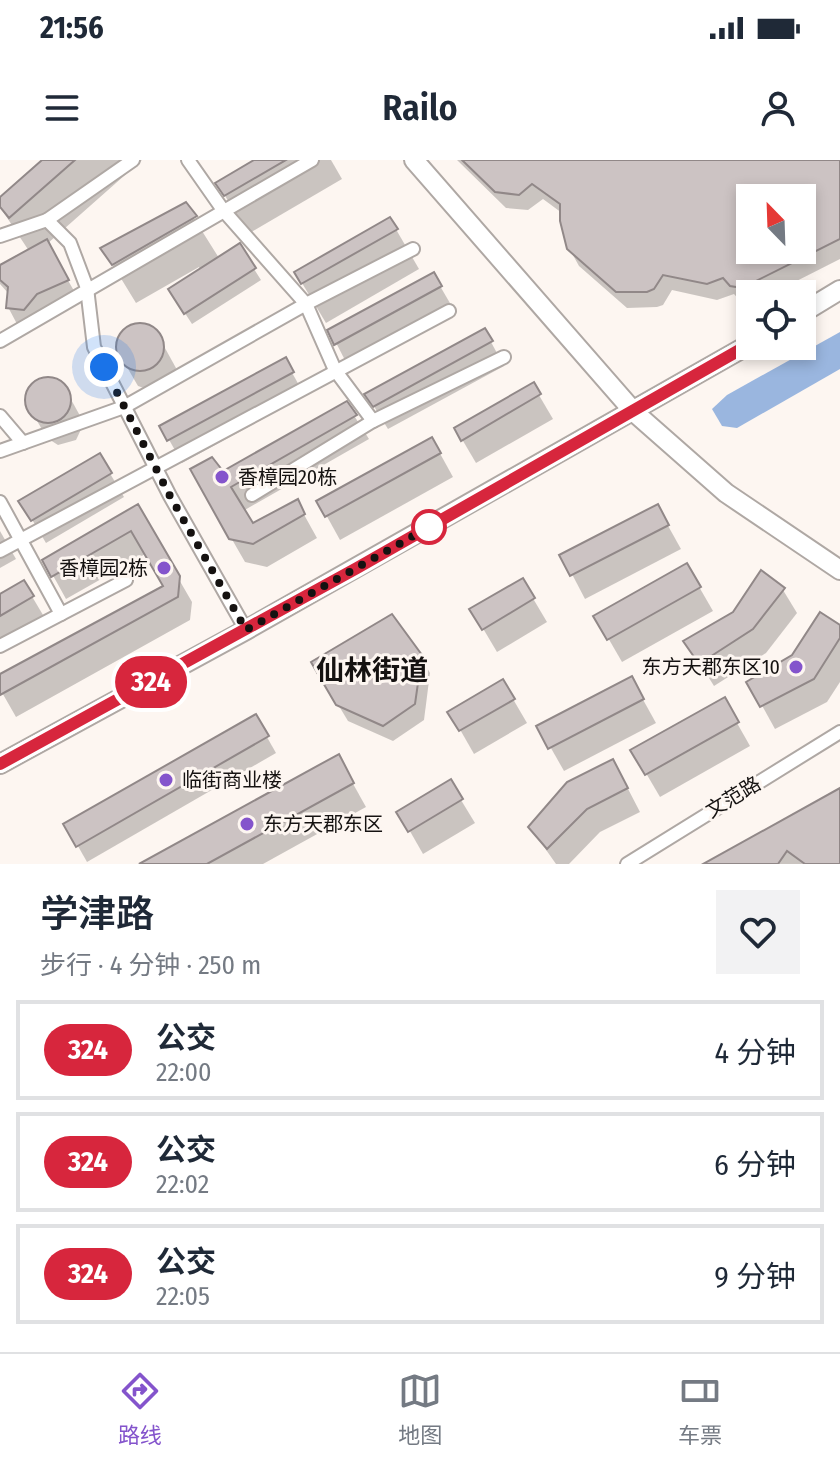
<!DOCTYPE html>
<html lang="zh">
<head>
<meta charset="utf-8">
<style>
	body { margin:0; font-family:"Fira Sans Condensed","Noto Sans SC",sans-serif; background:#f2f2f3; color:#1f2937; height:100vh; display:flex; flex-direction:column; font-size:30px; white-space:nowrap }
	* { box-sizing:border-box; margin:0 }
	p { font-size:26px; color:#747a83 }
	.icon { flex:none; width:44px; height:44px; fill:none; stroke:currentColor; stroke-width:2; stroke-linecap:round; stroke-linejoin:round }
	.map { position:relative; height:704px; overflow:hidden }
	.side { display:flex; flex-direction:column; background:#fff; flex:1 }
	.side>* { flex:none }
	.badge { padding:0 16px; border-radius:26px; font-size:28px; line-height:52px }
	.needle { width:52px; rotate:337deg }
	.buttons { position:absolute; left:736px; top:24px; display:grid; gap:16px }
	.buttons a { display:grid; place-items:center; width:80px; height:80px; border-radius:0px; background:#fff; box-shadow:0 4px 12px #0003; font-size:40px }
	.you { position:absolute; width:40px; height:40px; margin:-20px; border:6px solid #fff; border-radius:50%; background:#1a73e8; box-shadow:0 0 0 12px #1a73e833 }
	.map>.badge { position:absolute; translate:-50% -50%; box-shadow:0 0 0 4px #fff }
	.round { display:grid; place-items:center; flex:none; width:84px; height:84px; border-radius:0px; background:#f2f2f3 }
	.head { display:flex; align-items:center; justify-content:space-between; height:136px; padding:0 40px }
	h1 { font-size:38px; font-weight:600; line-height:60px }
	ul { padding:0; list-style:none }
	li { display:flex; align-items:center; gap:24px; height:100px; margin:0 16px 12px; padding:0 24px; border:4px solid #e0e1e3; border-radius:0px }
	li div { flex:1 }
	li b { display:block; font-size:30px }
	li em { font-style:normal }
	li .badge { min-width:88px; font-weight:700; text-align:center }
	.status { display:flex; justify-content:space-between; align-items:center; height:56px; padding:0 40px; background:#fff; direction:ltr }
	.status svg { height:22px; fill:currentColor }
	header { display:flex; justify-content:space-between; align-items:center; height:104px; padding:0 40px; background:#fff; font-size:36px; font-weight:600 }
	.tab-bar { display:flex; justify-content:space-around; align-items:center; height:112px; border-top:2px solid #e0e1e3; background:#fff; font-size:22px; color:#747a83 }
	.tab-bar a { display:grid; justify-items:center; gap:4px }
	.tab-bar .current { color:#8454cc }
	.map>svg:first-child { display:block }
	.water { fill:#9ab6df }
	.shadow { fill:#0003; fill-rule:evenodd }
	.building { fill:#ccc3c3; stroke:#918888; stroke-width:2; fill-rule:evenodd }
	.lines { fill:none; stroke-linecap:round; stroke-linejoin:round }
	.street-casing { stroke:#afa8a4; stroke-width:16 }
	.secondary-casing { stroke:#afa8a4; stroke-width:22 }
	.street { stroke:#fff; stroke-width:12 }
	.secondary { stroke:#fff; stroke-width:18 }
	.line-casing { stroke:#fff; stroke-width:18 }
	.line { stroke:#d7263d; stroke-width:12 }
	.walk { stroke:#151211; stroke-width:8; stroke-dasharray:0 14.4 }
	.poi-dot { fill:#8454cc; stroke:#fdf6f1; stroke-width:3 }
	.stop-dot { fill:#fff; stroke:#d7263d; stroke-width:4 }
	.labels { text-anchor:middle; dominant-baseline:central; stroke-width:6; stroke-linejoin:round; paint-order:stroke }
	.poi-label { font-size:20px; fill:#151211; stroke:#fdf6f1; text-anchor:start }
	.street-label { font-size:20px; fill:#151211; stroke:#fdf6f1 }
	.district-label { font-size:28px; font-weight:bold; fill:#151211; stroke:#fdf6f1 }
</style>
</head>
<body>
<div class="status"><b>21:56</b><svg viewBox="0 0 49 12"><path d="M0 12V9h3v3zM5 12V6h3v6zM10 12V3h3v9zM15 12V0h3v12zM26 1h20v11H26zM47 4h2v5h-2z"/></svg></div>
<header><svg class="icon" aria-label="menu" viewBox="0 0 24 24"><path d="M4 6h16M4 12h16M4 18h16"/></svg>Railo<svg class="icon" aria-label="person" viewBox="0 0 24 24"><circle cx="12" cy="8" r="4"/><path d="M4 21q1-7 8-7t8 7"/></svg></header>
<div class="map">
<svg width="840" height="704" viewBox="0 0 840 704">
	<rect width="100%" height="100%" fill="#fdf6f1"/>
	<polygon class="water" points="840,172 840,209 737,268 722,266 712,249 727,235"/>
	<g class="shadow">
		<polygon points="45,0 142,0 47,84 77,136 33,166 17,164 8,147 9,134 0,124 0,108 29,91 0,47 0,39"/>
		<polygon points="258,0 331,0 342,19 248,74 218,24"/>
		<path d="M 457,0 L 840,0 L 840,99 L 771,134 L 750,134 L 750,143 L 741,142 L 734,134 L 717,140 L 672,130 L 663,145 L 657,147 L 627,148 L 579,106 L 569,88 L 562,53 L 543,39 L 528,50 L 506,48 ZM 750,38 L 802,38 L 802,90 L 750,90 Z"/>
		<polygon points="185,44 219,98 254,109 261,120 192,164 177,141 200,110 199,107 136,143 103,89"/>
		<polygon points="390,59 419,109 326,163 296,113"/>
		<polygon points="433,114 454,150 349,208 330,171"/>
		<polygon points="141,164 155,170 176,208 170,228 158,233 138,226 124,202 119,182 126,169"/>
		<polygon points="485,171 504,206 388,269 367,235"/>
		<polygon points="285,200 305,236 182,303 162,267"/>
		<polygon points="50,219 63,225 84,263 76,280 58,285 47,278 33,254 28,234 36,222"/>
		<polygon points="533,225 553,259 476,303 456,269"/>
		<polygon points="346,243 369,279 243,351 252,366 297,342 317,378 267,407 245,402 192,310 222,313"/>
		<polygon points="432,279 453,317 340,380 319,342"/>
		<polygon points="99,295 124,337 46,383 21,341"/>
		<polygon points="657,346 681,389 585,439 562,395"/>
		<polygon points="137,347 192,442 190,460 16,557 0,529 0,517 166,426 147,393 66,439 45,401"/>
		<polygon points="0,371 16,399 0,408"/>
		<polygon points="687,406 713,451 622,502 596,457"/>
		<polygon points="522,420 547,462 497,492 472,450"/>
		<polygon points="24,423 46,460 0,487 0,437"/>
		<polygon points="783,430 797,453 766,493 714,526 686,481"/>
		<polygon points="840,467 840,522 827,542 775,569 749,522"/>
		<polygon points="420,496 430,513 424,560 393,581 348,561 313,503"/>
		<polygon points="631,518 656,563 564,611 539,567"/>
		<polygon points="503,522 527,563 474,594 450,552"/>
		<polygon points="724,540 750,586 660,637 633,591"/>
		<polygon points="255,556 276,593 87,702 66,665"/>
		<polygon points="338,597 366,647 263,704 143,704"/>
		<polygon points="450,622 475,663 423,694 399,652"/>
		<polygon points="626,625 640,652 600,672 569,704 556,704 530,667"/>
		<polygon points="840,628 840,704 716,704 720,697"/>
	</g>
	<g class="building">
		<polygon points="42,0 75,0 9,58 0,47 0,37"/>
		<polygon points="254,0 286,0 224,36 215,23"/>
		<path d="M 462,0 L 840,0 L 840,79 L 742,128 L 730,126 L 723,118 L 707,124 L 663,115 L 654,129 L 647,132 L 616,132 L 567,89 L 560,61 L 560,44 L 532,24 L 519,35 L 495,32 ZM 750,38 L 802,38 L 802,90 L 750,90 Z"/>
		<polygon points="186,42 197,56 112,105 100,88"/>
		<polygon points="390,57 398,69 301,124 294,112"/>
		<polygon points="47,79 69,120 37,134 24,150 6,148 8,127 0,120 0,105"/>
		<polygon points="240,83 256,108 184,154 168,129"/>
		<polygon points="434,112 442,126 334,185 327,170"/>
		<circle cx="140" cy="187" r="24"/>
		<polygon points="485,168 493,181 373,247 364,234"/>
		<polygon points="286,197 294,212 167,281 159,266"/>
		<circle cx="48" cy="240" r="23"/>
		<polygon points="534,222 541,234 461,281 454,268"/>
		<polygon points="347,241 357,255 231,327 253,363 298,339 305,354 253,384 229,379 190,309 212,297 223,311"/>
		<polygon points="432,277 441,293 325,357 316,341"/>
		<polygon points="100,293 112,313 31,361 18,341"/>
		<polygon points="138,344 180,416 178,437 0,535 0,514 163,426 131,371 51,417 42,400"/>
		<polygon points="658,344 669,365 570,416 559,395"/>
		<polygon points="687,403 701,427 607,480 593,456"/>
		<polygon points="761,410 785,428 753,469 699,504 683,481 733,452"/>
		<polygon points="523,418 535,438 482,470 469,449"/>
		<polygon points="24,420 34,436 0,456 0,434"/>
		<polygon points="820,452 840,465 840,478 814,519 760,547 746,522 792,495"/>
		<polygon points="392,454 422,495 415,544 383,566 336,545 311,502"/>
		<polygon points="632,516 644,539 548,589 536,566"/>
		<polygon points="503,519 515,539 459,571 447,552"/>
		<polygon points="725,537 739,562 645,615 630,590"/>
		<polygon points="256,554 269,576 76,687 63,664"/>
		<polygon points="339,594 354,623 207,704 139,704"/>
		<polygon points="613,599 628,628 587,649 547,689 528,667 567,622"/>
		<polygon points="451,619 463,639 408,672 396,652"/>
		<polygon points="840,628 840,704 805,704 787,691 778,704 703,704"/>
	</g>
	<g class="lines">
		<g class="street-casing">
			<g id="street">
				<polyline points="188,0 223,50 306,144 335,210 373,261"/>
				<polyline points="47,60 133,0"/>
				<polyline points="0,76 47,60 70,83 87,128 94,187 170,336 246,470"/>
				<polyline points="0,181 312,0"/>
				<polyline points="0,256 23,283"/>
				<polyline points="0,291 124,247 306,144 413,89"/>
				<polyline points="252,335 373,261 504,197"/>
				<polyline points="0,342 61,454"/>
				<polyline points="0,391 449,151"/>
				<polyline points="0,486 126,420"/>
				<polyline points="627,704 840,572"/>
			</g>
		</g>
		<g class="secondary-casing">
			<g id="secondary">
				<polyline points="414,0 634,252 726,333 840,410"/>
				<polyline points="802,153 840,130"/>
				<polyline points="0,604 246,470 750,184"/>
			</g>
		</g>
		<use href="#street" class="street"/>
		<use href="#secondary" class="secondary"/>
	</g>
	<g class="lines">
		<g class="line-casing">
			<polyline id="line" points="0,604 357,408 750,184"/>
		</g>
		<use href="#line" class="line"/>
		<polyline class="walk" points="104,207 170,336 246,470 440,361 429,367"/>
	</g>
	<g class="poi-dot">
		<circle cx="222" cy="317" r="8"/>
		<circle cx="164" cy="408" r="8"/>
		<circle cx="796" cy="507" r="8"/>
		<circle cx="166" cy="620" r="8"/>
		<circle cx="247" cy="664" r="8"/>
	</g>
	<circle class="stop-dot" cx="429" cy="367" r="16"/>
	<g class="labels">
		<g class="poi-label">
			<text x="238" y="317">香樟园20栋</text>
			<text x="148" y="408" text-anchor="end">香樟园2栋</text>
			<text x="780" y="507" text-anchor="end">东方天郡东区10</text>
			<text x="182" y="620">临街商业楼</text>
			<text x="263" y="664">东方天郡东区</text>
		</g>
		<g class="street-label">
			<text transform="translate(733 637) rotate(-31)">文范路</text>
		</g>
		<g class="district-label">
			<text x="372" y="510">仙林街道</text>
		</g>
	</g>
</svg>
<div class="buttons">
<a><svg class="needle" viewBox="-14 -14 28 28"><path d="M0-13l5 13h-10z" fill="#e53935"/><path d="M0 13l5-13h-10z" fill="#747a83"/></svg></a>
<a><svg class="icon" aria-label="locate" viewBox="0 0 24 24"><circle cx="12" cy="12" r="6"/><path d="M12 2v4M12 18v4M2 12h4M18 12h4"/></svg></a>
</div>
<div class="you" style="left:104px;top:207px"></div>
<b class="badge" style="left:151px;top:522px;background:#d7263d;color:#fff">324</b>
</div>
<section class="side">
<div class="head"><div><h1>学津路</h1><p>步行 · 4 分钟 · 250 m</p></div><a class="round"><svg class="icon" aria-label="heart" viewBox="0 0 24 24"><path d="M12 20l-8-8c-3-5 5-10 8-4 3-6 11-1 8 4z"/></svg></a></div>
<ul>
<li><span class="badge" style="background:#d7263d;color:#fff">324</span><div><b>公交</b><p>22:00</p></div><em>4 分钟</em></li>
<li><span class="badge" style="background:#d7263d;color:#fff">324</span><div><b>公交</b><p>22:02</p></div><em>6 分钟</em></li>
<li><span class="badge" style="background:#d7263d;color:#fff">324</span><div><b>公交</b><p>22:05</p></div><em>9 分钟</em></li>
</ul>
</section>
<nav class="tab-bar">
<a class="current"><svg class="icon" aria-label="directions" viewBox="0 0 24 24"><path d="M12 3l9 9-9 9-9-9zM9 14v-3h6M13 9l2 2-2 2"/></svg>路线</a>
<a><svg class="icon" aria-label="map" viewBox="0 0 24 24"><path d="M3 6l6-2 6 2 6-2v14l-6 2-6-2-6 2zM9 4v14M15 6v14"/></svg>地图</a>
<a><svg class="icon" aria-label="tickets" viewBox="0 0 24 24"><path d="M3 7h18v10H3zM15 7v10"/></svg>车票</a>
</nav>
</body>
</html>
